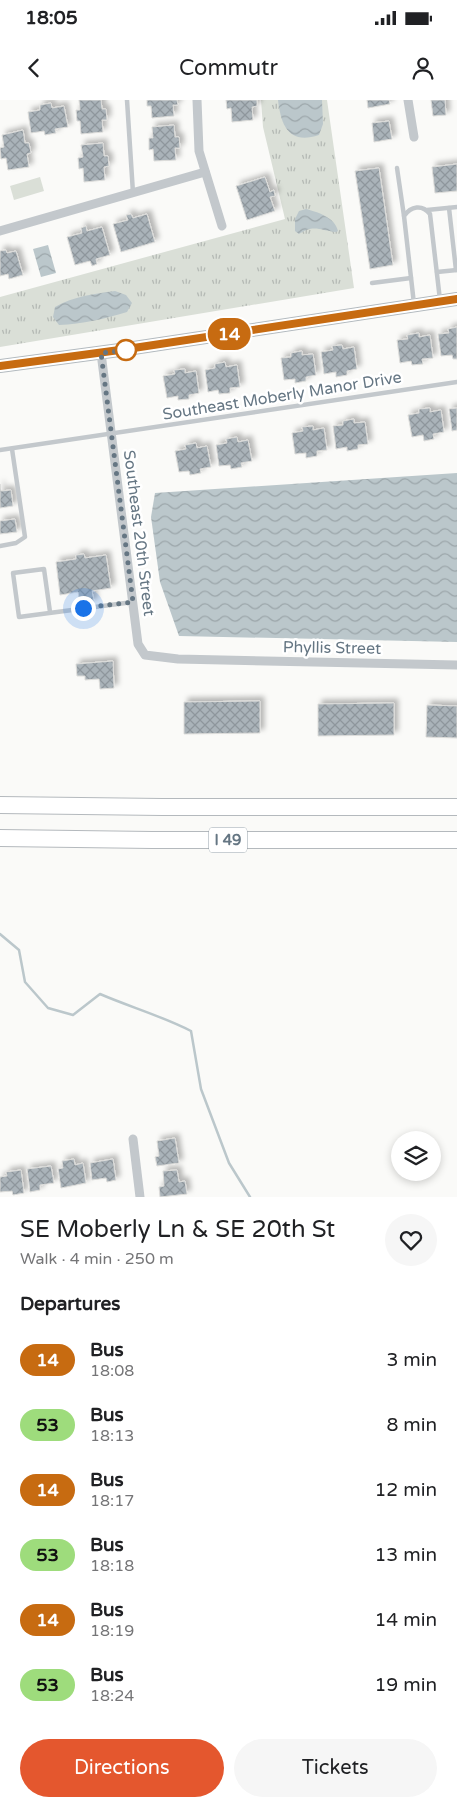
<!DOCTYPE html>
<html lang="en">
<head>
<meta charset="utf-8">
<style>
	body { margin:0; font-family:"Varela Round",sans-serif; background:#f6f6f6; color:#202124; height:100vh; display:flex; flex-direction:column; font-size:19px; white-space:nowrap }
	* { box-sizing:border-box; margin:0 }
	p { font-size:16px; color:#757577 }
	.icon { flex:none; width:28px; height:28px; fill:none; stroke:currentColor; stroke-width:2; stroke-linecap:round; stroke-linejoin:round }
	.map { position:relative; height:1097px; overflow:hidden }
	.side { display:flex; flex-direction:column; background:#fff; flex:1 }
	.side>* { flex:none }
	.badge { padding:0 10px; border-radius:16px; font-size:18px; line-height:32px }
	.fabs { position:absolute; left:391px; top:1031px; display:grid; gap:10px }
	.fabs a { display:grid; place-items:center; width:50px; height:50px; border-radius:50%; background:#fff; box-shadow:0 2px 8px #0003; font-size:25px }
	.you { position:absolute; width:25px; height:25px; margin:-12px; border:4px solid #fff; border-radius:50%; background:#1a73e8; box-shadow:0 0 0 8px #1a73e833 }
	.map>.badge { position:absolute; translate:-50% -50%; box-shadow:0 0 0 2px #fff }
	h2 { padding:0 20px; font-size:19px; line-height:45px }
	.round { display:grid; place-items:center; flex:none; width:52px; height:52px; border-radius:26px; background:#f6f6f6 }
	.headline { display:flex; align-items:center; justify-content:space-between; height:85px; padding:0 20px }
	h1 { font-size:24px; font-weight:600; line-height:38px }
	.button { display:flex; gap:10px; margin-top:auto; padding:10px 20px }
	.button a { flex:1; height:58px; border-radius:30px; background:#e4572e; color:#fff; font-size:20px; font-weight:600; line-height:58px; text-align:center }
	.button a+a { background:#f6f6f6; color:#202124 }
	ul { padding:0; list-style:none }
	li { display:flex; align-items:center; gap:15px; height:65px; padding:0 20px }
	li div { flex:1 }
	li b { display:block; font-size:19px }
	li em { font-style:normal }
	li .badge { min-width:55px; font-weight:700; text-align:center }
	.status { display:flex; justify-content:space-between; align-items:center; height:35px; padding:0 25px; background:#fff; direction:ltr }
	.status svg { height:14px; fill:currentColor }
	header { display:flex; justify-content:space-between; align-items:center; height:65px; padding:0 20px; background:#fff; font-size:22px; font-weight:600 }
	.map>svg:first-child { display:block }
	.grass { fill:url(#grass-tufts) }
	.garden { fill:#dadfd7 }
	.water { fill:url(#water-waves) }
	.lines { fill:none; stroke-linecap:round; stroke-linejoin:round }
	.stream { stroke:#bbc7cb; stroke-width:2.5 }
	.building { fill:url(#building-cross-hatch); stroke:#dcdcda; filter:url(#shadow) }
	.secondary-casing { stroke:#b3babf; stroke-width:14 }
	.highway-casing { stroke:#b4b9bd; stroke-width:18 }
	.lane { stroke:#c3c8cc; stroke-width:4.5 }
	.street { stroke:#c3c8cc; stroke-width:9 }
	.secondary { stroke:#fff; stroke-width:12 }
	.highway { stroke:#fff; stroke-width:16 }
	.line-casing { stroke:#fff; stroke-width:11 }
	.line { stroke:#c76b11; stroke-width:8 }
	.walk { stroke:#657683; stroke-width:5; stroke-dasharray:0 9 }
	.stop-dot { fill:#fff; stroke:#c76b11; stroke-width:2.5 }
	.labels { text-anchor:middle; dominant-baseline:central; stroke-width:5; stroke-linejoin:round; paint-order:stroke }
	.shield { fill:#fff; stroke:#939fa8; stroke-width:1 }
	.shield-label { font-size:15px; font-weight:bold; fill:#657683 }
	.street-label { font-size:16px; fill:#657683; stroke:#fff }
</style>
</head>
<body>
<div class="status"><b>18:05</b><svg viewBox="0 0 49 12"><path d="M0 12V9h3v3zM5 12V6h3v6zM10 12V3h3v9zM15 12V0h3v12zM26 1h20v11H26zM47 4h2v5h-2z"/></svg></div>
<header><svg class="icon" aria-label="back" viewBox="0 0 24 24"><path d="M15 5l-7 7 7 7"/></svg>Commutr<svg class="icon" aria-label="person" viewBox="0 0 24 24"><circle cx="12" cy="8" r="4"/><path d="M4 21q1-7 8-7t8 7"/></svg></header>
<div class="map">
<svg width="457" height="1097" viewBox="0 0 457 1097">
	<defs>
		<pattern id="grass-tufts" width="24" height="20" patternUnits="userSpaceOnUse" patternTransform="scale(1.25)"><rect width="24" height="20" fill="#dadfd7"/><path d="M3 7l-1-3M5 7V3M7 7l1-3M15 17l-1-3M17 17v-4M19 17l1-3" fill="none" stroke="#b4b9b4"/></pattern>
		<pattern id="water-waves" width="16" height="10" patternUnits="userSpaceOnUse" patternTransform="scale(1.25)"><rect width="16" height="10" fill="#bbc7cb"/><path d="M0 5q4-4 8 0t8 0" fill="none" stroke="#9ca6aa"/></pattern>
		<pattern id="building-cross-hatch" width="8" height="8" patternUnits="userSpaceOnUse" patternTransform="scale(1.25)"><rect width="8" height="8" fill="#aab3b9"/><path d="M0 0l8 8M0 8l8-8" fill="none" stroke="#8e969c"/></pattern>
		<filter id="shadow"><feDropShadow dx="4" dy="-4" stdDeviation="2.5" flood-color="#0004"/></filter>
	</defs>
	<rect width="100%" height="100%" fill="#fafaf8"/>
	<polygon class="grass" points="261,0 327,0 354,188 0,247 0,197 285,119 263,27"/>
	<polygon class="garden" points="40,77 44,91 14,100 10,86"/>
	<g class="water">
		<path d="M 278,0 L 322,0 L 323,24 L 319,35 C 289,45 281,26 278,0 Z"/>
		<path d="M 306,109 C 317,112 335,117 338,131 L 336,132 C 320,130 313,124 299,134 L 295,131 L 295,119 L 299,111 Z"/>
		<polygon points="48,145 56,173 41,177 33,149"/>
		<path d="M 115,191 L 126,195 L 132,203 L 127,212 C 104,219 83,224 59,225 L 53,217 L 55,207 C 74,196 94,194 115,191 Z"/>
		<polygon points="457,373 457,542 179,536 160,482 151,417 155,393"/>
	</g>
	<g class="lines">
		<path class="stream" d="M 0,834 L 19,850 L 25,882 L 48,908 L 73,915 L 100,894 C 130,907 162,916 191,931 L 201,989 L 229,1063 L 250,1097"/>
	</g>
	<g class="building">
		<polygon points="79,0 101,0 102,9 106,9 107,20 102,20 103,32 81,34 80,21 77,21 76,10 80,10"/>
		<polygon points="147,0 177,0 178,5 173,5 174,16 152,18 151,6 147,6"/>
		<polygon points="226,0 257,0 257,6 252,7 253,20 232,22 231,8 227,9"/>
		<polygon points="367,0 389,0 390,4 368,8"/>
		<polygon points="431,0 445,0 446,15 433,16"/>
		<polygon points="51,3 52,8 64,6 68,27 55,29 56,33 45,35 44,31 31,33 28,12 40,10 40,5"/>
		<polygon points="389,21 392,39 374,42 372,23"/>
		<polygon points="174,25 175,37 179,37 180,48 175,48 176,60 154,61 153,49 149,50 149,38 153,38 152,27"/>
		<polygon points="23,30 25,43 29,43 31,53 27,54 29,67 8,70 6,58 1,59 0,48 4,47 2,35"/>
		<polygon points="103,43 104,56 108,56 109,66 104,67 105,80 84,82 83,68 79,69 78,58 83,57 81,45"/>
		<polygon points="457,64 457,91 435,93 432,67"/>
		<polygon points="379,68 393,165 370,169 355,71"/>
		<polygon points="265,77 270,92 274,90 275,96 270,97 275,111 247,120 236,86"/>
		<polygon points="131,114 133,118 147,114 155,142 121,152 113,124 128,120 126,115"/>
		<polygon points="86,126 87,131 102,127 110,155 96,159 97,164 92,166 90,161 75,165 67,137 82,133 81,128"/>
		<polygon points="6,150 7,153 16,151 23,175 9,179 8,174 0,176 0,151"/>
		<polygon points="457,227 457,259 453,259 452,255 441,256 438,234 449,233 448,229"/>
		<polygon points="419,233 419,237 430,235 433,258 422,259 423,264 412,265 411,261 400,263 397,240 408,239 407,235"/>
		<polygon points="342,245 343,249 354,247 357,269 347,271 347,275 336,277 336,272 324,274 321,252 333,250 332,246"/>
		<polygon points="302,251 302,255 313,254 316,275 306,277 306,281 295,283 295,279 284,280 281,258 291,257 291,253"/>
		<polygon points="225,262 226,267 237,265 240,287 230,288 230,293 219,294 218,290 208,292 205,270 215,268 215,264"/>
		<polygon points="185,269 185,273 196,271 199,293 189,295 189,299 178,300 178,296 167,298 163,276 175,274 174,270"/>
		<polygon points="430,308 430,312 441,310 444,332 433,334 434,339 424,341 423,335 412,337 408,315 419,313 419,309"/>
		<polygon points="457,308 457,330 452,331 449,309"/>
		<polygon points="354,319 354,323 365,322 368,344 358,345 358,349 347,351 347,347 336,349 333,326 343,325 343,321"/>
		<polygon points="313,326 313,330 324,328 327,350 317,351 317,356 306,358 306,353 295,354 292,333 303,331 302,327"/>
		<polygon points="237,337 238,342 248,340 252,361 241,363 242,367 231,369 230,365 219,366 216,345 227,343 226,339"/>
		<polygon points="196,343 197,348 207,346 211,367 200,369 201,373 190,375 189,371 179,372 175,351 186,349 185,345"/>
		<polygon points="0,384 1,391 11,390 13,406 0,408"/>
		<polygon points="15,419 17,432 0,434 0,421"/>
		<polygon points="84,454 85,458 106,455 111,488 92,491 94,502 80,504 78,492 60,495 56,462 76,459 76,455"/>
		<polygon points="113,561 114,588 100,589 99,579 85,580 85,576 77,576 76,564"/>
		<polygon points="260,601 260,633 184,634 184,602"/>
		<polygon points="394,603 394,635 318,636 318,604"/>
		<polygon points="427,605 457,606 457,638 426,637"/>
		<polygon points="175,1038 179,1063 157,1066 155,1057 159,1056 157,1041"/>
		<polygon points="74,1059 75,1065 83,1063 86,1083 61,1088 58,1069 63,1068 62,1061"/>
		<polygon points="113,1059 116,1080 107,1082 106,1078 92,1080 90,1063"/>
		<polygon points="51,1066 54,1083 40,1085 40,1090 30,1092 27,1069"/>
		<polygon points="21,1070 24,1093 13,1095 12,1091 0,1092 0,1077 7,1076 6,1072"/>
		<polygon points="177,1070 179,1082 185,1081 187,1094 160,1097 159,1087 164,1086 163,1071"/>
	</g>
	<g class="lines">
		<g class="secondary-casing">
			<polyline id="secondary" points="0,266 127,249 457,199"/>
		</g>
		<g class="highway-casing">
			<g id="highway">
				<polyline points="0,705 162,707 457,707"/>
				<polyline points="0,738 152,740 457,740"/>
			</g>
		</g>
		<g class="lane">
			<polyline points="127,0 133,93"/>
			<polyline points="397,68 404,116"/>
			<polyline points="449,108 456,170"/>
			<polyline points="427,110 457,107"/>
			<polyline points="437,172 457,170"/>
			<polyline points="372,183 411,178"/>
			<path d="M 414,204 L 404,116 C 411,106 422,104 430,114 L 440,200"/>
			<polyline points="0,350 457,282"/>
			<polyline points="0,446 16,443 25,437 12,349"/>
			<polyline points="50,512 44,469 13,473 19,517 133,502"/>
		</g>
		<g class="street">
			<polyline points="197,0 199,51 222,126"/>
			<polyline points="408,0 414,37"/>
			<polyline points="0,131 205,72"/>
			<polyline points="101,253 138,544 145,555 178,559 457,565"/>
			<polyline points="133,1039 140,1097"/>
		</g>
		<use href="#secondary" class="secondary"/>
		<use href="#highway" class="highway"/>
	</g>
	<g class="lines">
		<g class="line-casing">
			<polyline id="line" points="0,266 127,249 457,199"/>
		</g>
		<use href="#line" class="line"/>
		<polyline class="walk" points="83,508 133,502 101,253 126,250"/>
	</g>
	<circle class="stop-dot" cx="126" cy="250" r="10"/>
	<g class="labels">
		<rect class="shield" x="209" y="727.5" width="38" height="25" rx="4"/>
		<g class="shield-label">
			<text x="228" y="740">I 49</text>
		</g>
		<g class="street-label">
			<text transform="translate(282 296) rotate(-9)">Southeast Moberly Manor Drive</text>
			<text transform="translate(139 433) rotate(83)">Southeast 20th Street</text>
			<text transform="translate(332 548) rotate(1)">Phyllis Street</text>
		</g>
	</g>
</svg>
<div class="fabs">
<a><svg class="icon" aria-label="layers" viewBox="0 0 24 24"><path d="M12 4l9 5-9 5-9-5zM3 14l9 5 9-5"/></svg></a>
</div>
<div class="you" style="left:83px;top:508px"></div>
<b class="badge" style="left:229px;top:234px;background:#c76b11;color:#fff">14</b>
</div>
<section class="side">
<div class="headline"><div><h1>SE Moberly Ln &amp; SE 20th St</h1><p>Walk · 4 min · 250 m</p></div><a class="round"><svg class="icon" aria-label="heart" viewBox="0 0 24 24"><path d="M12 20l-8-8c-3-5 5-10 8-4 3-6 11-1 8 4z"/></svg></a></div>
<h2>Departures</h2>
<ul>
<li><span class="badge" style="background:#c76b11;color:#fff">14</span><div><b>Bus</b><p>18:08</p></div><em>3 min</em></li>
<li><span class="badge" style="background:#9edc7c;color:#111">53</span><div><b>Bus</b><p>18:13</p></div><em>8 min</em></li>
<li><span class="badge" style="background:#c76b11;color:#fff">14</span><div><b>Bus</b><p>18:17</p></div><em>12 min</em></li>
<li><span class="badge" style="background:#9edc7c;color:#111">53</span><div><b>Bus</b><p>18:18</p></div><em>13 min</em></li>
<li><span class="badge" style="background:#c76b11;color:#fff">14</span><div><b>Bus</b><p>18:19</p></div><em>14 min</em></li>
<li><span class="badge" style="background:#9edc7c;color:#111">53</span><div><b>Bus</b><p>18:24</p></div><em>19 min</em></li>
</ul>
<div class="button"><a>Directions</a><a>Tickets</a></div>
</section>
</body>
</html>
